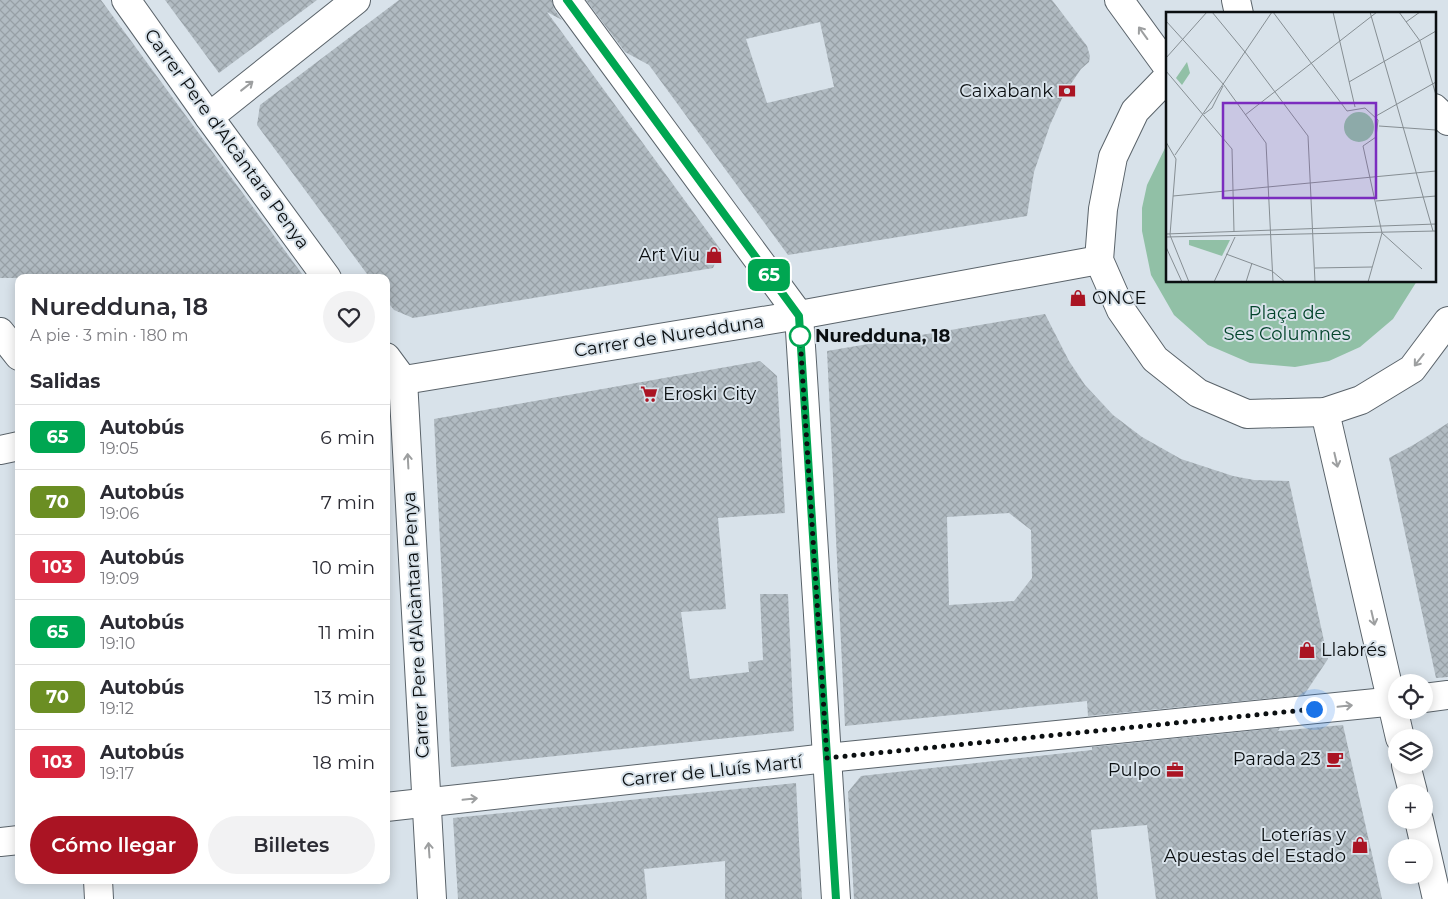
<!DOCTYPE html>
<html lang="es">
<head>
<meta charset="utf-8">
<style>
	body { margin:0; font-family:Montserrat,sans-serif; background:#f2f2f3; color:#2b2b33; height:100vh; display:flex; flex-direction:column; font-size:19px; white-space:nowrap }
	* { box-sizing:border-box; margin:0 }
	p { font-size:16px; color:#7c7c81 }
	.icon { flex:none; width:28px; height:28px; fill:none; stroke:currentColor; stroke-width:2; stroke-linecap:round; stroke-linejoin:round }
	.map { position:relative; flex:1; overflow:hidden }
	.drawer { position:absolute; left:15px; top:274px; width:375px; height:610px; display:flex; flex-direction:column; background:#fff; border-radius:10px; box-shadow:0 2px 12px #0003 }
	.drawer>* { flex:none }
	.badge { padding:0 10px; border-radius:8px; font-size:18px; line-height:32px }
	.tools { position:absolute; left:1388px; top:674px; display:grid; gap:10px }
	.tools a { display:grid; place-items:center; width:45px; height:45px; border-radius:50%; background:#fff; box-shadow:0 2px 12px #0003; font-size:25px }
	.you { position:absolute; width:25px; height:25px; margin:-12px; border:4px solid #fff; border-radius:50%; background:#1a73e8; box-shadow:0 0 0 8px #1a73e833 }
	.map>.badge { position:absolute; translate:-50% -50%; box-shadow:0 0 0 2px #fff }
	h2 { padding:0 15px; font-size:19px; line-height:45px }
	.round { display:grid; place-items:center; flex:none; width:52px; height:52px; border-radius:26px; background:#f2f2f3 }
	.head { display:flex; align-items:center; justify-content:space-between; height:85px; padding:0 15px }
	h1 { font-size:24px; font-weight:600; line-height:38px }
	.button { display:flex; gap:10px; margin-top:auto; padding:10px 15px }
	.button a { flex:1; height:58px; border-radius:30px; background:#aa1423; color:#fff; font-size:20px; font-weight:600; line-height:58px; text-align:center }
	.button a+a { background:#f2f2f3; color:#2b2b33 }
	ul { padding:0; list-style:none }
	li { display:flex; align-items:center; gap:15px; height:65px; padding:0 15px; border-top:1px solid #e1e1e2 }
	li div { flex:1 }
	li b { display:block; font-size:19px }
	li em { font-style:normal }
	li .badge { min-width:55px; font-weight:700; text-align:center }
	.map>svg:first-child { display:block }
	.green { fill:#91c0a6 }
	.building { fill:url(#building-cross-hatch); fill-rule:evenodd }
	.lines { fill:none; stroke-linecap:round; stroke-linejoin:round }
	.minor-casing { stroke:#5a636a; stroke-width:30 }
	.minor { stroke:#fff; stroke-width:28 }
	.oneway { stroke:#9d9fa0 }
	.line-casing { stroke:#fff; stroke-width:11 }
	.line { stroke:#00a651; stroke-width:8 }
	.walk { stroke:#0b0f11; stroke-width:5; stroke-dasharray:0 9 }
	.stop-dot { fill:#fff; stroke:#00a651; stroke-width:2.5 }
	.labels { text-anchor:middle; dominant-baseline:central; stroke-width:4; stroke-linejoin:round; paint-order:stroke }
	.poi-label { font-size:18px; fill:#0b0f11; stroke:#d8e2ea; text-anchor:end }
	.street-label { font-size:18px; fill:#0b0f11; stroke:#d8e2ea }
	.park-label { font-size:18px; fill:#03442b; stroke:#d8e2ea }
	.stop-label { font-size:18px; font-weight:bold; fill:#0b0f11; stroke:#d8e2ea; text-anchor:start }
	.inset-road { fill:none; stroke:#868e93; stroke-width:1 }
	.view { fill:#7b2cbf; fill-opacity:0.15; stroke:#7b2cbf; stroke-width:2.5 }
	.inset-edge { fill:none; stroke:#0b0f11; stroke-width:2.5 }
</style>
</head>
<body>
<div class="map">
<svg width="1448" height="899" viewBox="0 0 1448 899">
	<defs>
		<pattern id="building-cross-hatch" width="8" height="8" patternUnits="userSpaceOnUse" patternTransform="scale(1.25)"><rect width="8" height="8" fill="#b1bbc2"/><path d="M0 0l8 8M0 8l8-8" fill="none" stroke="#97a0a6"/></pattern>
	</defs>
	<rect width="100%" height="100%" fill="#d8e2ea"/>
	<polygon class="green" points="1167,144 1167,281 1417,281 1393,319 1360,347 1329,361 1295,367 1250,363 1208,345 1174,315 1151,275 1142,231 1142,208 1147,185"/>
	<g class="building">
		<polygon points="0,0 101,0 305,278 0,278"/>
		<polygon points="165,0 317,0 219,73"/>
		<polygon points="399,0 552,0 554,9 562,20 547,12 721,250 713,268 413,318 394,310 386,300 386,278 370,278 257,125 260,105"/>
		<path d="M 586,0 L 1052,0 L 1087,46 L 1090,56 L 1089,62 L 1081,69 L 1064,94 L 1050,125 L 1034,172 L 1027,216 L 788,255 L 649,65 L 625,52 ZM 820,22 L 834,87 L 767,103 L 746,39 Z"/>
		<path d="M 1045,314 L 1069,361 L 1085,385 L 1113,415 L 1142,437 L 1181,459 L 1233,476 L 1254,480 L 1289,481 L 1328,659 L 1304,695 L 1088,716 L 1087,701 L 845,726 L 827,351 ZM 1009,513 L 1031,530 L 1032,578 L 1014,601 L 949,605 L 947,517 Z"/>
		<polygon points="760,361 777,376 785,513 718,518 726,609 681,612 690,679 749,672 748,662 763,660 760,594 788,594 794,731 451,767 434,419"/>
		<polygon points="1448,423 1448,677 1436,678 1389,458 1415,444"/>
		<polygon points="1343,725 1382,899 1156,899 1147,825 1091,830 1098,899 854,899 848,792 861,776 1092,750 1092,747 1280,728 1278,731"/>
		<polygon points="796,783 802,899 725,899 725,861 644,869 647,899 458,899 453,818"/>
	</g>
	<g class="lines">
		<g class="minor-casing">
			<g id="minor">
				<polyline points="126,0 209,117 327,278"/>
				<polyline points="567,0 799,315 836,899"/>
				<polyline points="1119,0 1167,66"/>
				<polyline points="1236,0 1239,14"/>
				<polyline points="1167,78 1135,111 1113,157 1103,209 1099,260 1121,310 1155,359 1198,393 1247,414 1325,412 1361,400 1412,369 1448,321"/>
				<polyline points="1434,108 1448,121"/>
				<polyline points="209,117 356,0"/>
				<polyline points="0,332 19,356"/>
				<polyline points="386,357 403,380 432,899"/>
				<polyline points="386,383 799,315 1099,260"/>
				<polyline points="1325,412 1400,738"/>
				<polyline points="0,450 19,446"/>
				<polyline points="1424,698 1448,695"/>
				<polyline points="1406,765 1413,792"/>
				<polyline points="386,807 827,758 1396,701"/>
				<polyline points="1419,820 1437,899"/>
				<polyline points="0,842 19,840"/>
				<polyline points="98,880 99,899"/>
			</g>
		</g>
		<use href="#minor" class="minor"/>
	</g>
	<defs><path id="oneway-shaft" d="M-6 0H5M1.5-3L5.5 0L1.5 3" fill="none" stroke-width="1.6" stroke-linecap="round" stroke-linejoin="round" transform="scale(1.25)"/></defs>
	<g class="oneway">
		<use href="#oneway-shaft" transform="translate(1143 33) rotate(-126)"/>
		<use href="#oneway-shaft" transform="translate(247 86) rotate(-38)"/>
		<use href="#oneway-shaft" transform="translate(1419 360) rotate(128)"/>
		<use href="#oneway-shaft" transform="translate(1336 460) rotate(77)"/>
		<use href="#oneway-shaft" transform="translate(408 461) rotate(-93)"/>
		<use href="#oneway-shaft" transform="translate(1373 618) rotate(77)"/>
		<use href="#oneway-shaft" transform="translate(1345 706) rotate(-6)"/>
		<use href="#oneway-shaft" transform="translate(470 799) rotate(-6)"/>
		<use href="#oneway-shaft" transform="translate(429 850) rotate(-94)"/>
	</g>
	<g class="lines">
		<g class="line-casing">
			<polyline id="line" points="567,0 799,316 836,899"/>
		</g>
		<use href="#line" class="line"/>
		<polyline class="walk" points="800,336 827,758 1314,709"/>
	</g>
	<defs>
		<g id="bank-bare" transform="scale(1.35)"><path d="M-6-4H6V4H-6ZM0-2.3a2.3 2.3 0 1 0 0 4.6a2.3 2.3 0 1 0 0-4.6Z" fill="#aa1423" stroke="#d8e2ea" stroke-width="2.5" paint-order="stroke"/></g>
		<g id="shop-bare" transform="scale(1.35)"><path d="M-5-2.5h2.3a2.7 3.5 0 0 1 5.4 0H5L5.5 6h-11ZM-1.5-2.5h3a1.5 2.3 0 0 0-3 0Z" fill="#aa1423" stroke="#d8e2ea" stroke-width="2.5" paint-order="stroke"/></g>
		<g id="supermarket-bare" transform="scale(1.35)"><path d="M-6-5.5h2.5l.6 2H6L4.5 2H-2.5L-4.4-4H-6ZM-1.5 3.2a1.3 1.3 0 1 0 .1 0ZM3 3.2a1.3 1.3 0 1 0 .1 0Z" fill="#aa1423" stroke="#d8e2ea" stroke-width="2.5" paint-order="stroke"/></g>
		<g id="cafe-bare" transform="scale(1.35)"><path d="M-5.5-4.5H6V0H3Q3 3.5 0 3.5H-2.5Q-5.5 3.5-5.5 0ZM3-3.2v2h1.7v-2ZM-6 4.5H4V6H-6Z" fill="#aa1423" stroke="#d8e2ea" stroke-width="2.5" paint-order="stroke"/></g>
		<g id="office-bare" transform="scale(1.35)"><path d="M-6-3h4V-5.5h4V-3h4V5H-6ZM-1-4.5V-3h2v-1.5ZM-6 0V1H6V0Z" fill="#aa1423" stroke="#d8e2ea" stroke-width="2.5" paint-order="stroke"/></g>
	</defs>
	<g fill-rule="evenodd">
		<use href="#bank-bare" x="1067" y="91"/>
		<use href="#shop-bare" x="714" y="255"/>
		<use href="#shop-bare" x="1078" y="298"/>
		<use href="#supermarket-bare" x="649" y="394"/>
		<use href="#shop-bare" x="1307" y="650"/>
		<use href="#cafe-bare" x="1335" y="759"/>
		<use href="#office-bare" x="1175" y="770"/>
		<use href="#shop-bare" x="1360" y="845"/>
	</g>
	<circle class="stop-dot" cx="800" cy="336" r="10"/>
	<g class="labels">
		<g class="poi-label">
			<text x="1053" y="91">Caixabank</text>
			<text x="700" y="255">Art Viu</text>
			<text x="1092" y="298" text-anchor="start">ONCE</text>
			<text x="663" y="394" text-anchor="start">Eroski City</text>
			<text x="1321" y="650" text-anchor="start">Llabrés</text>
			<text x="1321" y="759">Parada 23</text>
			<text x="1161" y="770">Pulpo</text>
			<text x="1346" y="835">Loterías y<tspan x="1346" dy="21">Apuestas del Estado</tspan></text>
		</g>
		<g class="street-label">
			<text transform="translate(227 139) rotate(54)">Carrer Pere d'Alcàntara Penya</text>
			<text transform="translate(669 336) rotate(-9)">Carrer de Nuredduna</text>
			<text transform="translate(416 625) rotate(-93)">Carrer Pere d'Alcàntara Penya</text>
			<text transform="translate(712 771) rotate(-6)">Carrer de Lluís Martí</text>
		</g>
		<g class="park-label">
			<text x="1287" y="313">Plaça de<tspan x="1287" dy="21">Ses Columnes</tspan></text>
		</g>
		<g class="stop-label">
			<text x="815" y="336">Nuredduna, 18</text>
		</g>
	</g>
	<g transform="translate(1166 12)">
		<rect width="270" height="270" fill="#d8e2ea"/>
		<path d="M 21,50 L 24,61 L 16,73 L 10,66 ZM178 115a15 15 0 1 1 30 0a15 15 0 1 1-30 0ZM 23,228 L 64,228 L 56,244 L 23,233 Z" fill="#91c0a6"/>
		<path class="inset-road" d="M 46,0 L 79,40 L 142,124 L 149,270M 107,0 L 181,99 L 199,96 L 212,108 L 210,125 L 197,134 L 216,221 L 202,270M 167,0 L 189,95M 204,0 L 267,219M 233,0 L 254,29 L 270,83M 0,9 L 58,73 L 100,131 L 107,270M 240,10 L 254,0M 0,46 L 41,0M 0,59 L 66,137 L 68,220M 183,70 L 270,19M 38,102 L 46,96 L 57,74M 79,103 L 211,0M 210,104 L 270,70M 213,114 L 270,118M 0,130 L 10,147 L 4,223 L 23,270M 9,143 L 106,0M 0,144 L 0,177M 7,184 L 270,159M 210,189 L 270,184M 216,221 L 256,257M 0,222 L 270,212M 0,225 L 270,219M 0,235 L 16,270M 60,242 L 106,259 L 119,270M 149,256 L 206,255M 48,270 L 69,225M 80,270 L 86,251"/>
		<path class="view" d="M 57,91 L 210,91 L 210,186 L 57,186 Z"/>
		<rect width="270" height="270" class="inset-edge"/>
	</g>
</svg>
<div class="tools">
<a><svg class="icon" aria-label="locate" viewBox="0 0 24 24"><circle cx="12" cy="12" r="6"/><path d="M12 2v4M12 18v4M2 12h4M18 12h4"/></svg></a>
<a><svg class="icon" aria-label="layers" viewBox="0 0 24 24"><path d="M12 4l9 5-9 5-9-5zM3 14l9 5 9-5"/></svg></a>
<a>+</a>
<a>−</a>
</div>
<div class="you" style="left:1314px;top:709px"></div>
<b class="badge" style="left:769px;top:275px;background:#00a651;color:#fff">65</b>
<section class="drawer">
<div class="head"><div><h1>Nuredduna, 18</h1><p>A pie · 3 min · 180 m</p></div><a class="round"><svg class="icon" aria-label="heart" viewBox="0 0 24 24"><path d="M12 20l-8-8c-3-5 5-10 8-4 3-6 11-1 8 4z"/></svg></a></div>
<h2>Salidas</h2>
<ul>
<li><span class="badge" style="background:#00a651;color:#fff">65</span><div><b>Autobús</b><p>19:05</p></div><em>6 min</em></li>
<li><span class="badge" style="background:#6b8e23;color:#fff">70</span><div><b>Autobús</b><p>19:06</p></div><em>7 min</em></li>
<li><span class="badge" style="background:#d7263d;color:#fff">103</span><div><b>Autobús</b><p>19:09</p></div><em>10 min</em></li>
<li><span class="badge" style="background:#00a651;color:#fff">65</span><div><b>Autobús</b><p>19:10</p></div><em>11 min</em></li>
<li><span class="badge" style="background:#6b8e23;color:#fff">70</span><div><b>Autobús</b><p>19:12</p></div><em>13 min</em></li>
<li><span class="badge" style="background:#d7263d;color:#fff">103</span><div><b>Autobús</b><p>19:17</p></div><em>18 min</em></li>
</ul>
<div class="button"><a>Cómo llegar</a><a>Billetes</a></div>
</section>
</div>
</body>
</html>
